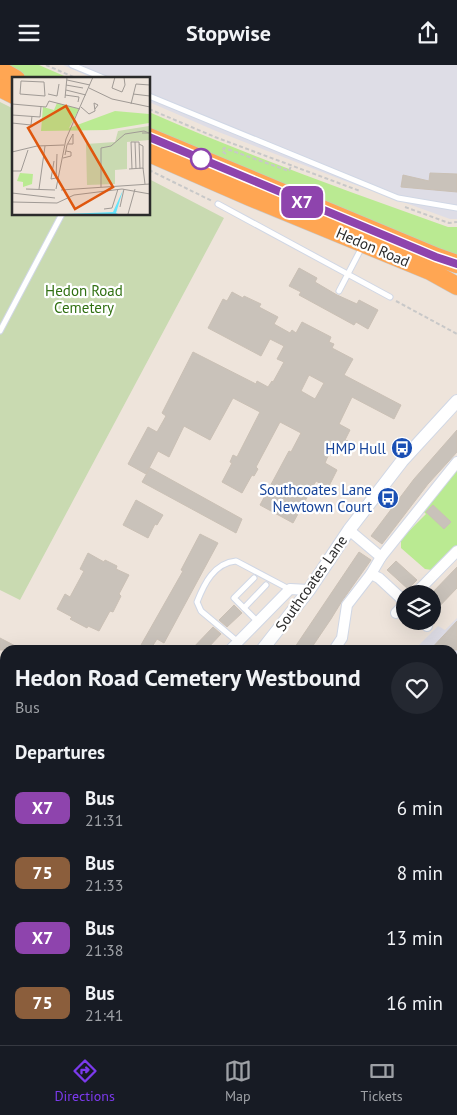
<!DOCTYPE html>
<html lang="en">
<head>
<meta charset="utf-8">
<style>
	body { margin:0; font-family:"PT Sans",sans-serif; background:#242831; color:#f1f3f6; height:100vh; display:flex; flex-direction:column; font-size:19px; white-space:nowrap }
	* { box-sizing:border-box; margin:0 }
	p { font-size:16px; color:#9ea1a6 }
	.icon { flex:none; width:28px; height:28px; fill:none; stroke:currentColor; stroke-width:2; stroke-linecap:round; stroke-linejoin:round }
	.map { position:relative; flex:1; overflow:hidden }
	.sheet { position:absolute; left:0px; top:580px; width:458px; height:400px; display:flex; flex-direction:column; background:#171b24; border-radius:15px 15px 0 0; box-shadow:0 5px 20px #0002 }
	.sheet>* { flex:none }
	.badge { padding:0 10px; border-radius:8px; font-size:18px; line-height:32px }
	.fabs { position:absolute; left:396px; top:520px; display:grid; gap:10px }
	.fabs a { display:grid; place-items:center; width:45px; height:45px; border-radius:50%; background:#171b24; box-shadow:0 5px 20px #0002; font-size:25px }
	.map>.badge { position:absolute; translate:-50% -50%; box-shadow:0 0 0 2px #fff }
	h2 { padding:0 15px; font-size:19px; line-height:45px }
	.round { display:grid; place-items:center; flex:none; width:52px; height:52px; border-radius:26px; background:#242831 }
	.overview { display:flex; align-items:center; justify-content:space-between; height:85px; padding:0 15px }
	h1 { font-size:24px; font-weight:800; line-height:38px }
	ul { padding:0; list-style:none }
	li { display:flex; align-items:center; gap:15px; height:65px; padding:0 15px }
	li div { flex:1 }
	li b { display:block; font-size:19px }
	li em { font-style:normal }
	li .badge { min-width:55px; font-weight:700; text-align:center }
	header { display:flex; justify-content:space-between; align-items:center; height:65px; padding:0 15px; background:#171b24; font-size:22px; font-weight:800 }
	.menu { display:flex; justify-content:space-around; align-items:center; height:70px; border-top:1px solid #363941; background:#171b24; font-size:14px; color:#9ea1a6 }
	.menu a { display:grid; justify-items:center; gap:2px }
	.menu .current { color:#7c3aed }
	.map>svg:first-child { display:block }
	.industrial { fill:#dedde6 }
	.green { fill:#baea92 }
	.cemetery { fill:#c9dab1 }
	.building { fill:#c9c2ba; stroke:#cac0b5; fill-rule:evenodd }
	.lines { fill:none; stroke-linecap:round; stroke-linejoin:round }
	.service-casing { stroke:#d0d7e5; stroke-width:7 }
	.minor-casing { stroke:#d0d7e5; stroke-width:12 }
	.tertiary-casing { stroke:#d0d7e5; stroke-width:14 }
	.trunk-casing { stroke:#c8c8c8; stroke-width:19 }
	.path { stroke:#c8c8c8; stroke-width:2; stroke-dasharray:4 2.5; stroke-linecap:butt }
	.service { stroke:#fff; stroke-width:5 }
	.minor { stroke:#fff; stroke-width:10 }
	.tertiary { stroke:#fff; stroke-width:12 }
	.trunk { stroke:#ffa653; stroke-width:18 }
	.rail-casing { stroke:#9da4b7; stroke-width:5 }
	.rail { stroke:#fff; stroke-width:3; stroke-dasharray:9; stroke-linecap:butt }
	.line-casing { stroke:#fff; stroke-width:11 }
	.line { stroke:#8e44ad; stroke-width:8 }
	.stop-dot { fill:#fff; stroke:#8e44ad; stroke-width:2.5 }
	.labels { text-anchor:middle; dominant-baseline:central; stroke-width:4.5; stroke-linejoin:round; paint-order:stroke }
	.street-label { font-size:15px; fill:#2b2b2b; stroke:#fff }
	.park-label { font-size:15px; fill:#317013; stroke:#fff }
	.transit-label { font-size:15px; fill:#164399; stroke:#fff; text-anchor:end }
	.inset-road { fill:none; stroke:#a09a95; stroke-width:1 }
	.view { fill:#df570e; fill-opacity:0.15; stroke:#df570e; stroke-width:2.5 }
	.inset-edge { fill:none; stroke:#2b2b2b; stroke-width:2.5 }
</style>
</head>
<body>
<header><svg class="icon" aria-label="menu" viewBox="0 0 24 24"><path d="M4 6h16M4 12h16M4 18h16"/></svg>Stopwise<svg class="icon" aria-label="share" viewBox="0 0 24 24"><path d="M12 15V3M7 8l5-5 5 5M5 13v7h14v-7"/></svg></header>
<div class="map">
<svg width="457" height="980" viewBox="0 0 457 980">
	<rect width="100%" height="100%" fill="#eee4db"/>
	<g class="industrial">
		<polygon points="63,0 457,0 457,154 450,154 345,116 216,66 149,37 149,14 95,14"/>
		<polygon points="457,553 457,901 452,900 452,585 414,585 438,561 445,565"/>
	</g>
	<g class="green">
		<polygon points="0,0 39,0 71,14 22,14"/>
		<path d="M 149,47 C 247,90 347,126 448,162 L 457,162 L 457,195 L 149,68 Z"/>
		<polygon points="457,405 457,480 432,505 425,504 401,483 401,474 426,449 423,446"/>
		<polygon points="0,689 5,692 5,741 0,740"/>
		<polygon points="5,823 5,975 284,975 281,980 0,980 0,826"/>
	</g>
	<polygon class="cemetery" points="0,37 14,44 14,149 149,149 149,114 224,153 20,535 0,525"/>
	<g class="building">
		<polygon points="430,108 457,109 457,127 401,122 403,110 429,116"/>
		<polygon points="299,203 317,213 315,217 337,230 357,239 359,235 378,245 368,264 356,257 354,260 299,230 301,227 289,221"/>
		<path d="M 232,227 L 243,233 L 244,231 L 261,239 L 259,242 L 278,252 L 274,259 L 290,268 L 292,265 L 296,268 L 302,257 L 331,272 L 329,277 L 334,279 L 332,283 L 353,294 L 344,310 L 401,340 L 394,354 L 352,332 L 339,359 L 350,365 L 345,375 L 348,376 L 344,384 L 340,382 L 337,387 L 331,384 L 325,398 L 337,405 L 328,423 L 316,416 L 293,458 L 260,440 L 289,386 L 291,387 L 301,368 L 280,357 L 256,402 L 258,404 L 254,411 L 252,410 L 242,428 L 222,417 L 232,398 L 230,397 L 233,390 L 237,392 L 260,347 L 233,333 L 210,375 L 184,361 L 169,392 L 158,386 L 146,409 L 128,399 L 148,362 L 157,367 L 166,351 L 162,348 L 193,287 L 256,319 L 257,316 L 268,322 L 272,316 L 273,317 L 284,297 L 277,294 L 284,281 L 270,274 L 261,291 L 208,263 L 223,234 L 227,236 ZM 309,310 L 324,318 L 315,334 L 301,326 Z"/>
		<polygon points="457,365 457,387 428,419 382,479 371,471 414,414"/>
		<polygon points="150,403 242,454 236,468 142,417"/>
		<polygon points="136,435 163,450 157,460 155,459 148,473 123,460"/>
		<polygon points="433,440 451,457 444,464 426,447"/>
		<polygon points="200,469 218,478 164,578 157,574 150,585 141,580 183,506 181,505"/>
		<polygon points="359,487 371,495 342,536 331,554 310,585 293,585"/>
		<polygon points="88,488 104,497 105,495 117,501 116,504 129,510 119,529 121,531 113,547 110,546 99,566 88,561 87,563 70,554 72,552 57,544 65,529 70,532 84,506 80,504"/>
		<polygon points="396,496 417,515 408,524 387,505"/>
		<polygon points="457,502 457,523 432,549 432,528"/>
		<polygon points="234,540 242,548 227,562 219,555"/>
		<polygon points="457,556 457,585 430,585"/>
		<polygon points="213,562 221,569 206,585 191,585"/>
		<polygon points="0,573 23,585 0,585"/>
	</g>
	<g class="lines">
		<g class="service-casing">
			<g id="service">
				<polyline points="72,0 106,14"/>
				<polyline points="149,31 398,133 457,143"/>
				<polyline points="218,139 390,232"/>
				<polyline points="339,226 362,182"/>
				<polyline points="0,266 62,149"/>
				<polyline points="254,513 234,533 257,556"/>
				<polyline points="244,543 266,520"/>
				<path d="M 238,577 L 201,546 L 197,537 C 204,519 214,498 236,496 L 289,524"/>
				<polyline points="452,836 457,828"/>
				<polyline points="363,980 366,975"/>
			</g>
		</g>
		<g class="minor-casing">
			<g id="minor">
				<polyline points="349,465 381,492"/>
				<polyline points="371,509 379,513 405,537"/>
				<polyline points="415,529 457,486"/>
				<polyline points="396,548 405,539"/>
				<polyline points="423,556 427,561"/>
				<polyline points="230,585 290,524 309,525"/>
				<polyline points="334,585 342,573 347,540 371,509 381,492 457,397"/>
				<polyline points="452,664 457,659"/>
				<polyline points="452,763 457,766"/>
				<polyline points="452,966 456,968"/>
				<polyline points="388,975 395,980"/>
			</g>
		</g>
		<g class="tertiary-casing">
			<g id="tertiary">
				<polyline points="262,585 309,525 349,465 402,396 457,336"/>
				<polyline points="0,817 5,814"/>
			</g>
		</g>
		<g class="trunk-casing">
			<g id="trunk">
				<polyline points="0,5 16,14"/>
				<polyline points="0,23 14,30"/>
				<polyline points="149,72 437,192 457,199"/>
				<polyline points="149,88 250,132 430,206 457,221"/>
			</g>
		</g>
		<g class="path">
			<polyline points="46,0 78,14"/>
			<polyline points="149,44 215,72 360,126"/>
			<polyline points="226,89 222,86 224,83 289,106 291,101"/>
			<polyline points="149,105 212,136"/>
			<polyline points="405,142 449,158 457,157"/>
			<polyline points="396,236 457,269"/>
			<polyline points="0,743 5,744"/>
			<polyline points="0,788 5,784"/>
			<polyline points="0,881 5,878"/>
			<polyline points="88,975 89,980"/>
			<polyline points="289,980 292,975"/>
		</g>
		<use href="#service" class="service"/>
		<use href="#minor" class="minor"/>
		<use href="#tertiary" class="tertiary"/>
		<use href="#trunk" class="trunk"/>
		<g class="rail-casing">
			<polyline id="rail" points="452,917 457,918"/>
		</g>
		<use href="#rail" class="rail"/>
	</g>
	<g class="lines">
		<g class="line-casing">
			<polyline id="line" points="149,72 436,192 457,199"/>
		</g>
		<use href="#line" class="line"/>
	</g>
	<defs>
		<g id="bus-disc" transform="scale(1.125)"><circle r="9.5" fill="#1a4fb4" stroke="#fff"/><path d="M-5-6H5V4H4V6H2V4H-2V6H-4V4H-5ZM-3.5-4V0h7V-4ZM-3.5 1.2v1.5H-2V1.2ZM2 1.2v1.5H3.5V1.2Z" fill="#fff"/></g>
	</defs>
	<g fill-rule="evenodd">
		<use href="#bus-disc" x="402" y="383"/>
		<use href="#bus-disc" x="388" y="433"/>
	</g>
	<circle class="stop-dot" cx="201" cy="94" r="10"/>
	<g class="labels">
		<g class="street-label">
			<text transform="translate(373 182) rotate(23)">Hedon Road</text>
			<text transform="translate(311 518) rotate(-55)">Southcoates Lane</text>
		</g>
		<g class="park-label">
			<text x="84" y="225">Hedon Road<tspan x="84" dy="17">Cemetery</tspan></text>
		</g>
		<g class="transit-label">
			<text x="386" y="383">HMP Hull</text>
			<text x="372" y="424">Southcoates Lane<tspan x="372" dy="17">Newtown Court</tspan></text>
		</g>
	</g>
	<g transform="translate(12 12)">
		<rect width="138" height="138" fill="#eee4db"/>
		<path d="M 45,26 L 67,32 L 57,51 L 103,34 L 137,37 L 137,46 L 95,53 L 29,54 L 31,30 L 42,33 ZM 8,96 L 21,97 L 20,107 L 11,110 L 11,105 L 5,104 Z" fill="#baea92"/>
		<path d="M 137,49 L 137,63 L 115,65 L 115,92 L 103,93 L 103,107 L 75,108 L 74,67 L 103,65 L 106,54 Z" fill="#c9dab1"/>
		<path d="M 111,113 L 104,136 L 106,137 L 54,137 L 101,135 Z" fill="#64e4fb"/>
		<path class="inset-road" d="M 103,0 L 100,11 L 110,15 L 113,8 L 112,0M 55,3 L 78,8M 9,4 L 32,5 L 33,19 L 8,17 ZM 54,8 L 71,11M 77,11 L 100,22 L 138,30M 54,13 L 74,18M 36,17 L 45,19 L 47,7M 121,17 L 138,19M 53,18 L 67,20 L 66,25M 53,21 L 55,0M 0,27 L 34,30 L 37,24 L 68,32M 119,27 L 124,7 L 138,8M 69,30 L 77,37 L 83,34 L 82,26 L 86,28 L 83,32M 0,38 L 28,40 L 29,29M 0,46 L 19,48 L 20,39M 123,65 L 124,92M 127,67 L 131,69 L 131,92M 0,75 L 25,69 L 52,68M 53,78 L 55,68 L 61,57 L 61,67 L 56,67M 51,81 L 59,79 L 59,75 L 54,74M 42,84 L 39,102 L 44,101 L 45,77M 117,92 L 131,91 L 133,107M 120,92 L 119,65 L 127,65 L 128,92M 0,94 L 9,94 L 16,73M 89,110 L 89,71 L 99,69 L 113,57 L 132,54 L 137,56 L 130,56M 14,112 L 43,113M 27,112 L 33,69M 44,112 L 54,62 L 81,0M 49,113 L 138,107M 0,116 L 43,121M 0,125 L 45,126 L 62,118 L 110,112 L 138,117M 108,130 L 112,112M 92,132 L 100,131 L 106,112M 116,137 L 123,112"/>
		<path class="view" d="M 54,29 L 101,110 L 63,132 L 16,51 Z"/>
		<rect width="138" height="138" class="inset-edge"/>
	</g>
</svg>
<div class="fabs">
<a><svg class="icon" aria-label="layers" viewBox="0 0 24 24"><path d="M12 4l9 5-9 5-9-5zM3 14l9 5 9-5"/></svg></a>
</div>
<b class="badge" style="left:302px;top:137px;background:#8e44ad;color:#fff">X7</b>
<section class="sheet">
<div class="overview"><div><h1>Hedon Road Cemetery Westbound</h1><p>Bus</p></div><a class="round"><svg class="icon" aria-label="heart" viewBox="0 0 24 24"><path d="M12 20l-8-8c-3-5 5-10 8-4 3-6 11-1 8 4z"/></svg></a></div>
<h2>Departures</h2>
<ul>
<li><span class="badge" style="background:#8e44ad;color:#fff">X7</span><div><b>Bus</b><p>21:31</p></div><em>6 min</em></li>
<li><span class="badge" style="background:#8b5e3c;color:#fff">75</span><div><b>Bus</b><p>21:33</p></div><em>8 min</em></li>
<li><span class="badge" style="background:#8e44ad;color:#fff">X7</span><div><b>Bus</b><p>21:38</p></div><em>13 min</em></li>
<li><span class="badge" style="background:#8b5e3c;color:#fff">75</span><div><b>Bus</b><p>21:41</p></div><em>16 min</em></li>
</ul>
</section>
</div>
<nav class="menu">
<a class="current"><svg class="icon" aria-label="directions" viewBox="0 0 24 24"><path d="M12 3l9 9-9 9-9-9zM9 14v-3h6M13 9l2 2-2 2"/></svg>Directions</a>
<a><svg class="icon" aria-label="map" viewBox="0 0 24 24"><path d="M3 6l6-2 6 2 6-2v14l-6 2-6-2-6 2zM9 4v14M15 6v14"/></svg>Map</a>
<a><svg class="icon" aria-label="tickets" viewBox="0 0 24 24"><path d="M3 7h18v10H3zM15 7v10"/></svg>Tickets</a>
</nav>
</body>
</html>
